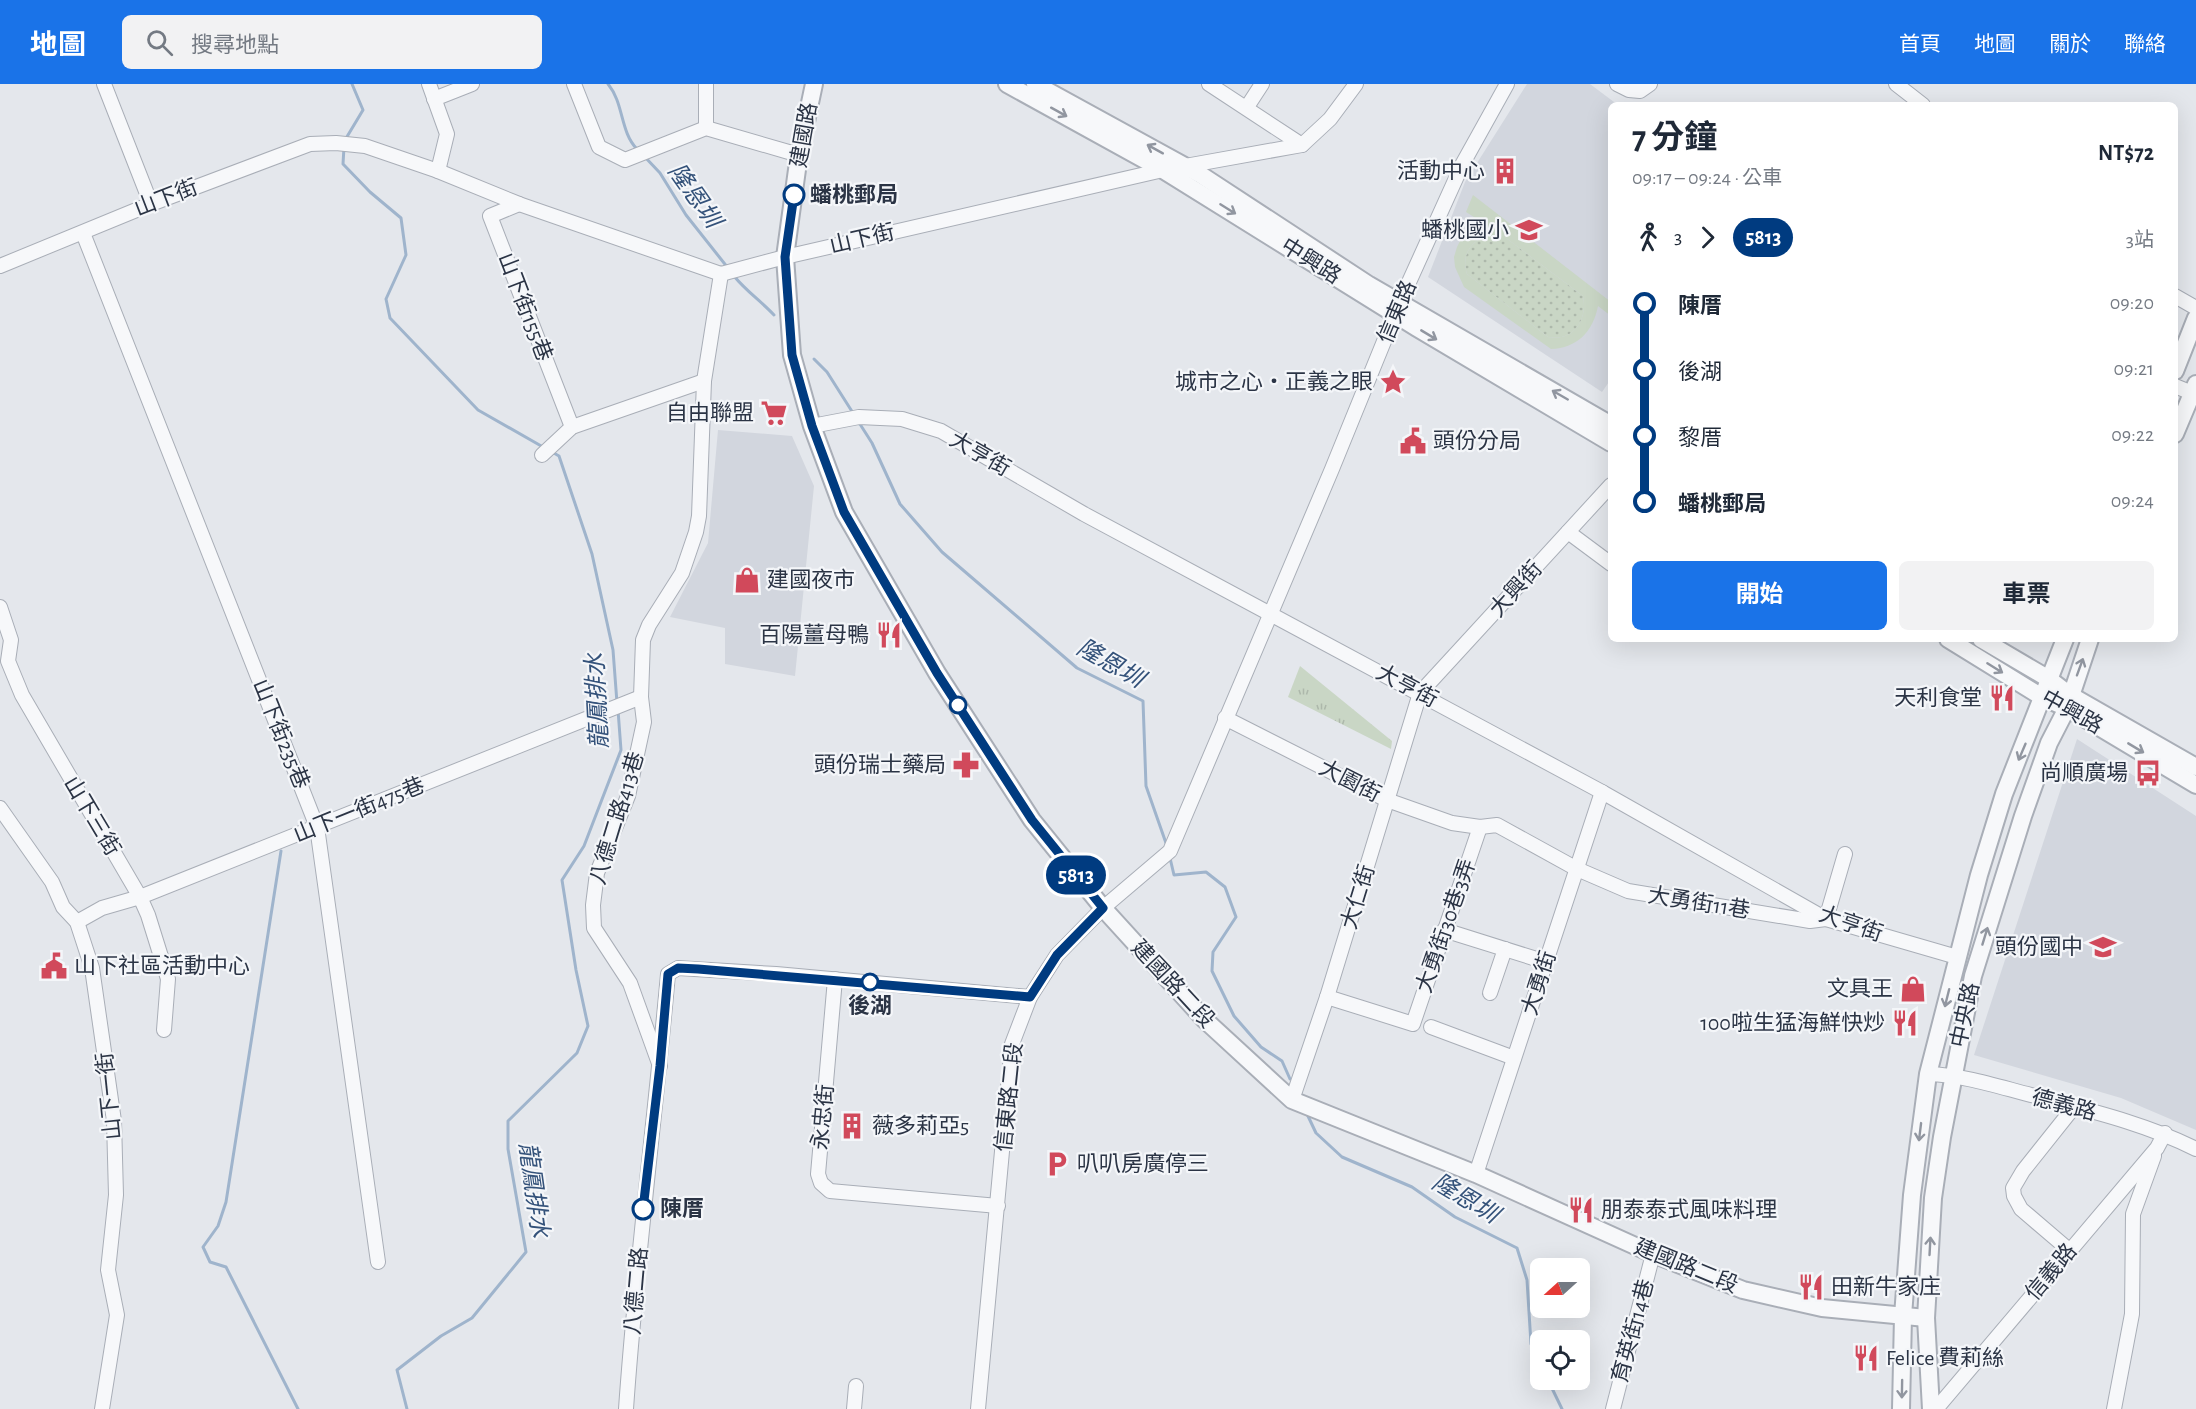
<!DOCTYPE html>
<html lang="zh-TW">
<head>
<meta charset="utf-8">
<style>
	body { margin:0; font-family:"Alegreya Sans","Noto Sans TC",sans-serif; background:#f2f2f3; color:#1f2937; height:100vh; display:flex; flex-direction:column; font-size:22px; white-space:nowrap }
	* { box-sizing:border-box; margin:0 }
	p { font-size:20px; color:#747a83 }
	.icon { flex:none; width:33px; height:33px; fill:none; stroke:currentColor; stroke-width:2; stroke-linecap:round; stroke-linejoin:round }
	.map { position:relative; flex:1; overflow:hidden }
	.drawer { position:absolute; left:1608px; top:18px; width:570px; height:540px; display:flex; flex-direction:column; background:#fff; border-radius:9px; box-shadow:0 6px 24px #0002 }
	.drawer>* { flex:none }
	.badge { padding:0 12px; border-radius:20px; font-size:21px; line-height:39px }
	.needle { width:39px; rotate:249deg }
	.buttons { position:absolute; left:1530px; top:1174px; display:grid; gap:12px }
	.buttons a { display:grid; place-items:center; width:60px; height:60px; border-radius:9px; background:#fff; box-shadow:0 6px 24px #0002; font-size:30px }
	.map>.badge { position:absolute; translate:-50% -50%; box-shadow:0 0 0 3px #fff }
	.legs { display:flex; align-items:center; gap:9px; height:66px; padding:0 24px; font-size:20px }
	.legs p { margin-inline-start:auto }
	.summary { display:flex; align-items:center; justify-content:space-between; height:102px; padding:0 24px }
	h1 { font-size:33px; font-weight:700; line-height:45px }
	.button { display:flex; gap:12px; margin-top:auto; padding:12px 24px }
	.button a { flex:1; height:69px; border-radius:9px; background:#1a73e8; color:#fff; font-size:24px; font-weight:700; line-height:69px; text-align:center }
	.button a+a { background:#f2f2f3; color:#1f2937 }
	ul { padding:0 24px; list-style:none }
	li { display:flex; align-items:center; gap:21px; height:66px; font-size:22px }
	li i { display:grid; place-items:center; width:9px; height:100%; margin:0 8px; background:currentColor }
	li i::after { content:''; width:15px; height:15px; margin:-8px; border:4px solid; border-radius:50%; background:#fff }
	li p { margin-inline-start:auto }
	li:first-child i { background:linear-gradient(#0000 50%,currentColor 0) }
	li:last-child i { background:linear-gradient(currentColor 50%,#0000 0) }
	header { display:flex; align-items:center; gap:36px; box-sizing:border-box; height:84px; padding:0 30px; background:#1a73e8; color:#fff }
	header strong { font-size:28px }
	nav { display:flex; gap:33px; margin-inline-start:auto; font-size:21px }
	.search { width:420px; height:54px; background:#f2f2f3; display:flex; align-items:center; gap:15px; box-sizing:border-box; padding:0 21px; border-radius:9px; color:#747a83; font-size:22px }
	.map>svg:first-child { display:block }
	.built { fill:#d2d6de }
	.grass { fill:url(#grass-dots) }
	.park { fill:url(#park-tufts) }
	.pitch { fill:#c9d6c5; fill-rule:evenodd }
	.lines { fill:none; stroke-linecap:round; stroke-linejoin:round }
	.stream { stroke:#9fb4cc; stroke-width:3 }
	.minor-casing { stroke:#a9aeb7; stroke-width:16 }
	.tertiary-casing { stroke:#a9aeb7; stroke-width:20 }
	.minor { stroke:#f7f8fa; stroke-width:14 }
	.tertiary { stroke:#f7f8fa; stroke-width:16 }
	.oneway { stroke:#9196a0 }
	.line-1-casing { stroke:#fff; stroke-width:14 }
	.line-1 { stroke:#003b80; stroke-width:9 }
	.stop-1-dot { fill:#fff; stroke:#003b80; stroke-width:3 }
	.labels { text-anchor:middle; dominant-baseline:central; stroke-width:4.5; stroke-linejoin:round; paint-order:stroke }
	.street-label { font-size:22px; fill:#2b3445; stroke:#f4f6f9 }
	.poi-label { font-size:22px; fill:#2b3445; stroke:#f4f6f9; text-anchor:end }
	.stop-label { font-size:22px; font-weight:bold; fill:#2b3445; stroke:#f4f6f9; text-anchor:start }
	.water-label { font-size:24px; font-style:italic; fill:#34527a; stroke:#f4f6f9 }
</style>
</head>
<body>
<header>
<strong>地圖</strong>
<div class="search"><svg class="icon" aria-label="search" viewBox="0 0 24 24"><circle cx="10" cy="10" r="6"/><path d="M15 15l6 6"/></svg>搜尋地點</div>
<nav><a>首頁</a><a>地圖</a><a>關於</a><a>聯絡</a></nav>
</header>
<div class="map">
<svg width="2196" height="1325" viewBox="0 0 2196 1325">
	<defs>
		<pattern id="grass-dots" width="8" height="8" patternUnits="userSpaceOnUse" patternTransform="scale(1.5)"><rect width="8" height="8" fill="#c9d6c5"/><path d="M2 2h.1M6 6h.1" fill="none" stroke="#adb8ab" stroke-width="1.8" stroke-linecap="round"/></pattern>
		<pattern id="park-tufts" width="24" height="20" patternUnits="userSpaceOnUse" patternTransform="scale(1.5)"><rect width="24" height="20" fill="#c9d6c5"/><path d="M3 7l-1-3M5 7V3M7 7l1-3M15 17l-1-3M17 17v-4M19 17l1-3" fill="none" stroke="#adb8ab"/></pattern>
	</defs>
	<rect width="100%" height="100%" fill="#e4e7ec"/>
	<g class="built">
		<polygon points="1527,0 1590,0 1618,21 1611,21 1611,295 1602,308 1428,193 1465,98"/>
		<polygon points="718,346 792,352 814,402 795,592 725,580 725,544 670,533 708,459"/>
		<polygon points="2077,655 2196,732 2196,1046 2121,1014 1974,971"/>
	</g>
	<path class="grass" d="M 1494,149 L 1502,151 L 1583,212 C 1588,235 1574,258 1548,253 L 1467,190 C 1460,168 1474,154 1494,149 Z"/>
	<polygon class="park" points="1300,582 1392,657 1391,665 1288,613"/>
	<path class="pitch" d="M 1473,111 L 1611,218 L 1611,232 L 1598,222 C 1593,248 1577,264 1551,265 L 1464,203 L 1455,183 L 1454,173 L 1457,163 L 1461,155 L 1469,148 L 1485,140 L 1466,128 ZM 1494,149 L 1502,151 L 1583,212 C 1588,235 1574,258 1548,253 L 1467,190 C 1460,168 1474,154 1494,149 Z"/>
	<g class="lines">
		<g class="stream">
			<path d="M 608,0 C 624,19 620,48 637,65"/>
			<polyline points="345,56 363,26 352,0"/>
			<polyline points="344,63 343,80 370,108 401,134 406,171 386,215 390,234 478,326 543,363"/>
			<polyline points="644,72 660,89 686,131 728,184"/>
			<path d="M 734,192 C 746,207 761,217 774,231"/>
			<polyline points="814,275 827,288 853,329"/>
			<polyline points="858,337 872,359 900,420 942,468 1077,584 1143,617 1146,702 1167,762"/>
			<polyline points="552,368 559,372 592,470 613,566 617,619"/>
			<polyline points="281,767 226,1118 218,1142 203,1163 210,1178 226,1183 298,1325"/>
			<polyline points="1170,774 1174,791 1206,788 1225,803 1236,833 1213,868 1212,887 1234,932 1261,963 1282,977 1290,995"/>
			<polyline points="1307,1030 1316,1049 1342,1073 1412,1103 1455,1133 1517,1164 1527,1196 1531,1260 1540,1280"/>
			<polyline points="1548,1296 1562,1325"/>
			<polyline points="407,1325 397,1286 441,1252 472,1234 526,1168 508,1065 508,1037 577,969 588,942 576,886 562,796 584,762 621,666 618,626"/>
		</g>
		<g class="minor-casing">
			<g id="minor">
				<polyline points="104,0 151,120"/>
				<polyline points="429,0 447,50 438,87"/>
				<polyline points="574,0 599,63 625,76 706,44 799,71"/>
				<polyline points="1209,0 1302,61"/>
				<polyline points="1617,0 1629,6 1640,7 1650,0"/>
				<polyline points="1896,0 1923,21"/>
				<polyline points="434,15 472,0"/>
				<polyline points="1247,23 1262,0"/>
				<polyline points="706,44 706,0"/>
				<polyline points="519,120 490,132 572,343"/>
				<polyline points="83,149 317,743 378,1178"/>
				<polyline points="0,182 151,120 310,60 336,59 365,62 438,87 519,120 721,190 785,173 1163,86 1302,61 1330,35 1356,0"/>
				<polyline points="2175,212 2196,224"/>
				<polyline points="2175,302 2192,309"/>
				<polyline points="812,342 859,333 902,335 941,347 1084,430 1602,708 1826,835 1957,873"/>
				<polyline points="542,371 572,343 704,297"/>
				<polyline points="1568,448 1611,480"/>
				<polyline points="0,523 11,556 8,577 22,611 140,813 148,831 168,895 164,946"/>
				<polyline points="1225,634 1387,716 1452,739 1480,743 1497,741 1577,785 1628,807 1810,837 1826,835 1845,770"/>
				<polyline points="0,724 52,798 63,823 77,838 92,884 114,1037 116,1111 108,1186 117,1231 102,1325"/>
				<polyline points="77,838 102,824 140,813 641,613"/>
				<polyline points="1444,846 1546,878"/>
				<polyline points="835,895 818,1090 821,1099 830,1107 998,1122"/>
				<polyline points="1490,909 1505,865"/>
				<polyline points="1327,913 1413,940 1480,743"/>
				<polyline points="1431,943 1514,974"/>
				<polyline points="660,982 630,899 594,844 593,821 597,789 628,712 644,638 641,613 643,556 649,541 682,489 696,448 699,432 704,297 721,190"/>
				<path d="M 1928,990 C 1963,991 1996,1002 2031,1011 C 2087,1026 2144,1039 2196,1065"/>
				<polyline points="1292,1016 1327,913 1420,609 1611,401"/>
				<polyline points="1476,1090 1602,708"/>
				<polyline points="2069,1166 2021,1125 2014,1112 2013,1104 2023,1087 2074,1023"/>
				<path d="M 626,1325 C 636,1180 655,1035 668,890 L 678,884 L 776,890 L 1030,913"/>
				<polyline points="854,1325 856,1302"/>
				<polyline points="978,1325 1012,960 1030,913 1057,871 1103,824 1170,767 1332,385 1400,218 1462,81 1507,0"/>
				<polyline points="1613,1325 1653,1170"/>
				<polyline points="1936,1325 2157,1064 2165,1049"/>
				<polyline points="2114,1325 2132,1230 2133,1130 2154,1072"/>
			</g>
		</g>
		<g class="tertiary-casing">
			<g id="tertiary">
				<polyline points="814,0 799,71 785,173 792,271 812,342 844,428 937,589 1032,736 1103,824 1205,936 1292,1016 1476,1090 1653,1170 1743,1206 1822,1224 1926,1234"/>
				<polyline points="1007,0 1163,86 1417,244 1611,359"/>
				<polyline points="1035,0 1201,91 1369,201 1611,341"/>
				<polyline points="2175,287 2196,234"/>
				<polyline points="2175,350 2196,300"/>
				<polyline points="1948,555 2042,613 2067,624 2196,701"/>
				<polyline points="1981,555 2049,595 2070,611 2196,683"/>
				<polyline points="1901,1325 1903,1232 1912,1111 1928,990 1979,791 2004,710 2065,555"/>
				<polyline points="1931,1325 1926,1234 1933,1114 1942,1053 1973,892 2023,732 2049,659 2067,624 2090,555"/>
			</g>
		</g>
		<use href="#minor" class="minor"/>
		<use href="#tertiary" class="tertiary"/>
	</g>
	<defs><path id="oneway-shaft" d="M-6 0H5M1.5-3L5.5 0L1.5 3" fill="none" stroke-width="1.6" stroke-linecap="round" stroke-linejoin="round" transform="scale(1.5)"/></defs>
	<g class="oneway">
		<use href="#oneway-shaft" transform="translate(1059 28) rotate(29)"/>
		<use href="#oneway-shaft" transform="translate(1155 65) rotate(-151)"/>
		<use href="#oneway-shaft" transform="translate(1228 125) rotate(32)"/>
		<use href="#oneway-shaft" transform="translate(1429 251) rotate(31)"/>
		<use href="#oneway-shaft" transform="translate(1560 311) rotate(-150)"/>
		<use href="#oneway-shaft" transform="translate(2080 583) rotate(-70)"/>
		<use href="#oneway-shaft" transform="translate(1995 584) rotate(32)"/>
		<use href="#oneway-shaft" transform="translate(2136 664) rotate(31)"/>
		<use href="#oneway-shaft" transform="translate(2022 668) rotate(113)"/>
		<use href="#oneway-shaft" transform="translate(1985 852) rotate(-73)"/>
		<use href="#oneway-shaft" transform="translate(1947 914) rotate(104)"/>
		<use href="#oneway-shaft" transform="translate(1920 1048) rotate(97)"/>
		<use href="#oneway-shaft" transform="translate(1930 1162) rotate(-87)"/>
		<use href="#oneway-shaft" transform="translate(1902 1305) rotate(91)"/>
	</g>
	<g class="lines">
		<g class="line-1-casing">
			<polyline id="line-1" points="643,1125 660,982 668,890 678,884 698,885 1030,913 1057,871 1103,824 1032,736 937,589 844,428 812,342 792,271 785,173 794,111"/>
		</g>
		<use href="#line-1" class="line-1"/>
	</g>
	<defs>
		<g id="building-bare" transform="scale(2.07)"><path d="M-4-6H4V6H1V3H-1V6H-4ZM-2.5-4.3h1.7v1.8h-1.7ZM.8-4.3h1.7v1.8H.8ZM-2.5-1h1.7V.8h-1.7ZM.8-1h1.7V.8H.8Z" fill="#d1495b" stroke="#f4f6f9" stroke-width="2.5" paint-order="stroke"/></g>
		<g id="school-bare" transform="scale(2.07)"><path d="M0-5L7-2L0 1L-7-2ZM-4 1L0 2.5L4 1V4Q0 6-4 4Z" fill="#d1495b" stroke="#f4f6f9" stroke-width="2.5" paint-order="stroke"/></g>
		<g id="sight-bare" transform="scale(2.07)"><path d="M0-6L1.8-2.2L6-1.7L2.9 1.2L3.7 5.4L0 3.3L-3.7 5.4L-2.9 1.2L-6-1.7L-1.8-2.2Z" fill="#d1495b" stroke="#f4f6f9" stroke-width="2.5" paint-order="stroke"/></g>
		<g id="supermarket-bare" transform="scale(2.07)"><path d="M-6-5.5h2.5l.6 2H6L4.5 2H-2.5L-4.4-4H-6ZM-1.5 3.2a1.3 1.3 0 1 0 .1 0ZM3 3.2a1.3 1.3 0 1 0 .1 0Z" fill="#d1495b" stroke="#f4f6f9" stroke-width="2.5" paint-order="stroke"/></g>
		<g id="civic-bare" transform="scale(2.07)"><path d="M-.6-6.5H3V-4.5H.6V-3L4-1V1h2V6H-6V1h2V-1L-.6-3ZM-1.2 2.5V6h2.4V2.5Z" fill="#d1495b" stroke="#f4f6f9" stroke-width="2.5" paint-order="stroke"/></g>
		<g id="shop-bare" transform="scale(2.07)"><path d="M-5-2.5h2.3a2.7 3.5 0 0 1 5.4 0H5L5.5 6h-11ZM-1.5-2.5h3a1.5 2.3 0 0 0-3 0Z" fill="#d1495b" stroke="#f4f6f9" stroke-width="2.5" paint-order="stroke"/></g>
		<g id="restaurant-bare" transform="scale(2.07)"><path d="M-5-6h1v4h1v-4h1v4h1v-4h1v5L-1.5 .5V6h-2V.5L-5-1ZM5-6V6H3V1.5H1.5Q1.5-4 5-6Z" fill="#d1495b" stroke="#f4f6f9" stroke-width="2.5" paint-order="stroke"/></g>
		<g id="pharmacy-bare" transform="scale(2.07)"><path d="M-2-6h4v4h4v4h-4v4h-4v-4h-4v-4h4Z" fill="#d1495b" stroke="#f4f6f9" stroke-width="2.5" paint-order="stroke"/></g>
		<g id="bus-bare" transform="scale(2.07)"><path d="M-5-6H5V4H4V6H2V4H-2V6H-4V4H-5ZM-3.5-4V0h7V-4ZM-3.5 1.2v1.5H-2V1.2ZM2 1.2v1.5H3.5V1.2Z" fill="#d1495b" stroke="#f4f6f9" stroke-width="2.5" paint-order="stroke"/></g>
		<g id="parking-bare" transform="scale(2.07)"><path d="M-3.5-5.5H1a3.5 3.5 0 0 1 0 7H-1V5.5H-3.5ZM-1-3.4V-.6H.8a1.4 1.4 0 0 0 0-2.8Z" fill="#d1495b" stroke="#f4f6f9" stroke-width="2.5" paint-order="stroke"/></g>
	</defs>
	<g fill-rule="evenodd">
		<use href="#building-bare" x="1505" y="87"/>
		<use href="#school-bare" x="1529" y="146"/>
		<use href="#sight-bare" x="1393" y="298"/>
		<use href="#supermarket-bare" x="774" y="329"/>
		<use href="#civic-bare" x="1413" y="357"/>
		<use href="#shop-bare" x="747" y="496"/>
		<use href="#restaurant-bare" x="889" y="551"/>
		<use href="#restaurant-bare" x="2002" y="614"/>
		<use href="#pharmacy-bare" x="966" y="681"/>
		<use href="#bus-bare" x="2148" y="689"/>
		<use href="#school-bare" x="2103" y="863"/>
		<use href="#civic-bare" x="54" y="882"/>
		<use href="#shop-bare" x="1913" y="905"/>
		<use href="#restaurant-bare" x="1905" y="939"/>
		<use href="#building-bare" x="852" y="1042"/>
		<use href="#parking-bare" x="1057" y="1080"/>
		<use href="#restaurant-bare" x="1581" y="1126"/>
		<use href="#restaurant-bare" x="1811" y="1203"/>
		<use href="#restaurant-bare" x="1866" y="1274"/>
	</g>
	<g class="stop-1-dot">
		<circle cx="794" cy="111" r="10"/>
		<circle cx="958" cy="621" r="8"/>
		<circle cx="870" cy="898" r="8"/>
		<circle cx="643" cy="1125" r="10"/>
	</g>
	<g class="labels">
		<g class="street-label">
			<text transform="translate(804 51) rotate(-80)">建國路</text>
			<text transform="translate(166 114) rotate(-21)">山下街</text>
			<text transform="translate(862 155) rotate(-13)">山下街</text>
			<text transform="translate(1311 177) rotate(32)">中興路</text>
			<text transform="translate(525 223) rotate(69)">山下街155巷</text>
			<text transform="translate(1397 228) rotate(-67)">信東路</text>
			<text transform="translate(980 370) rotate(30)">大亨街</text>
			<text transform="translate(1516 505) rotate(-48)">大興街</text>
			<text transform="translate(1407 602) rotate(28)">大亨街</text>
			<text transform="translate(2072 628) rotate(29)">中興路</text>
			<text transform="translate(281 650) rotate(68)">山下街235巷</text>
			<text transform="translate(1350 697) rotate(27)">大園街</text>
			<text transform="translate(359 726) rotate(-22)">山下一街475巷</text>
			<text transform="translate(92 732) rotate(59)">山下三街</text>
			<text transform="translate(617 734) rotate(-73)">八德二路413巷</text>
			<text transform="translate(1358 813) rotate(-73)">大仁街</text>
			<text transform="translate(1699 819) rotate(9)">大勇街11巷</text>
			<text transform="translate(1851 840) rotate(19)">大亨街</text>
			<text transform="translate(1446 842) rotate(-71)">大勇街30巷3弄</text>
			<text transform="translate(1539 899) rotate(-72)">大勇街</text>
			<text transform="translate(1173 900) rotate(47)">建國路二段</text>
			<text transform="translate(1965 931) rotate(-78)">中央路</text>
			<text transform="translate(109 1012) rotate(-96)">山下一街</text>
			<text transform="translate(1009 1013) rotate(-84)">信東路二段</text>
			<text transform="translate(2064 1021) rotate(15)">德義路</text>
			<text transform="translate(823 1033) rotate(-85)">永忠街</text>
			<text transform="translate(1686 1182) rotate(22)">建國路二段</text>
			<text transform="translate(2051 1188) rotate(-50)">信義路</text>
			<text transform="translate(636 1207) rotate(-85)">八德二路</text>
			<text transform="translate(1633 1247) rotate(-75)">育英街14巷</text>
		</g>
		<g class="poi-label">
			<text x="1485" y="87">活動中心</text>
			<text x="1509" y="146">蟠桃國小</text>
			<text x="1373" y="298">城市之心‧正義之眼</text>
			<text x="754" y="329">自由聯盟</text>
			<text x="1433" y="357" text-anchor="start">頭份分局</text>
			<text x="767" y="496" text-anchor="start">建國夜市</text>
			<text x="869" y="551">百陽薑母鴨</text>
			<text x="1982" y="614">天利食堂</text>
			<text x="946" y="681">頭份瑞士藥局</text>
			<text x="2128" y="689">尚順廣場</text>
			<text x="2083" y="863">頭份國中</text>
			<text x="74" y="882" text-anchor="start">山下社區活動中心</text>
			<text x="1893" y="905">文具王</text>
			<text x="1885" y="939">100啦生猛海鮮快炒</text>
			<text x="872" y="1042" text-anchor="start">薇多莉亞5</text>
			<text x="1077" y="1080" text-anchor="start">叭叭房廣停三</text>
			<text x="1601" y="1126" text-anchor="start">朋泰泰式風味料理</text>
			<text x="1831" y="1203" text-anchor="start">田新牛家庄</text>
			<text x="1886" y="1274" text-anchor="start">Felice 費莉絲</text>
		</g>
		<g class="stop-label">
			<text x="810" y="111">蟠桃郵局</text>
			<text x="870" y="922" text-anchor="middle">後湖</text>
			<text x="660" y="1125">陳厝</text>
		</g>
		<g class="water-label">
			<text transform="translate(694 112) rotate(55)">隆恩圳</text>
			<text transform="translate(1110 580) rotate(30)">隆恩圳</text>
			<text transform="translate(598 617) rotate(-93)">龍鳳排水</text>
			<text transform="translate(533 1106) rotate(82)">龍鳳排水</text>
			<text transform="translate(1465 1115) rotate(31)">隆恩圳</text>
		</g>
	</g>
</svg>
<div class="buttons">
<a><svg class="needle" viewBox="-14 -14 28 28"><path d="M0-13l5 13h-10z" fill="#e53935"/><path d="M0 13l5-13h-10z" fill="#747a83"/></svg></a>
<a><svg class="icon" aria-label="locate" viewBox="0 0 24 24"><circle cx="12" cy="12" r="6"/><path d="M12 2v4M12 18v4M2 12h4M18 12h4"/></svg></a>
</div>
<b class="badge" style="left:1076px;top:791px;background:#003b80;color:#fff">5813</b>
<section class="drawer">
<div class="summary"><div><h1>7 分鐘</h1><p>09:17 – 09:24 · 公車</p></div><b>NT$72</b></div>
<div class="legs"><svg class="icon" aria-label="walk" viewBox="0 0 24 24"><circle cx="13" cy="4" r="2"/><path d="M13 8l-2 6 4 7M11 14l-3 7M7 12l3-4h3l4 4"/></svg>3<svg class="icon" aria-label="forward" viewBox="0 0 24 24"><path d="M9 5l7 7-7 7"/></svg><b class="badge" style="background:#003b80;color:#fff">5813</b><p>3站</p></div>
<ul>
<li><i style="color:#003b80"></i><b>陳厝</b><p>09:20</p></li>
<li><i style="color:#003b80"></i><span>後湖</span><p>09:21</p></li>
<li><i style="color:#003b80"></i><span>黎厝</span><p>09:22</p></li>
<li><i style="color:#003b80"></i><b>蟠桃郵局</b><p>09:24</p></li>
</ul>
<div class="button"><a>開始</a><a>車票</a></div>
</section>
</div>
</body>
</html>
